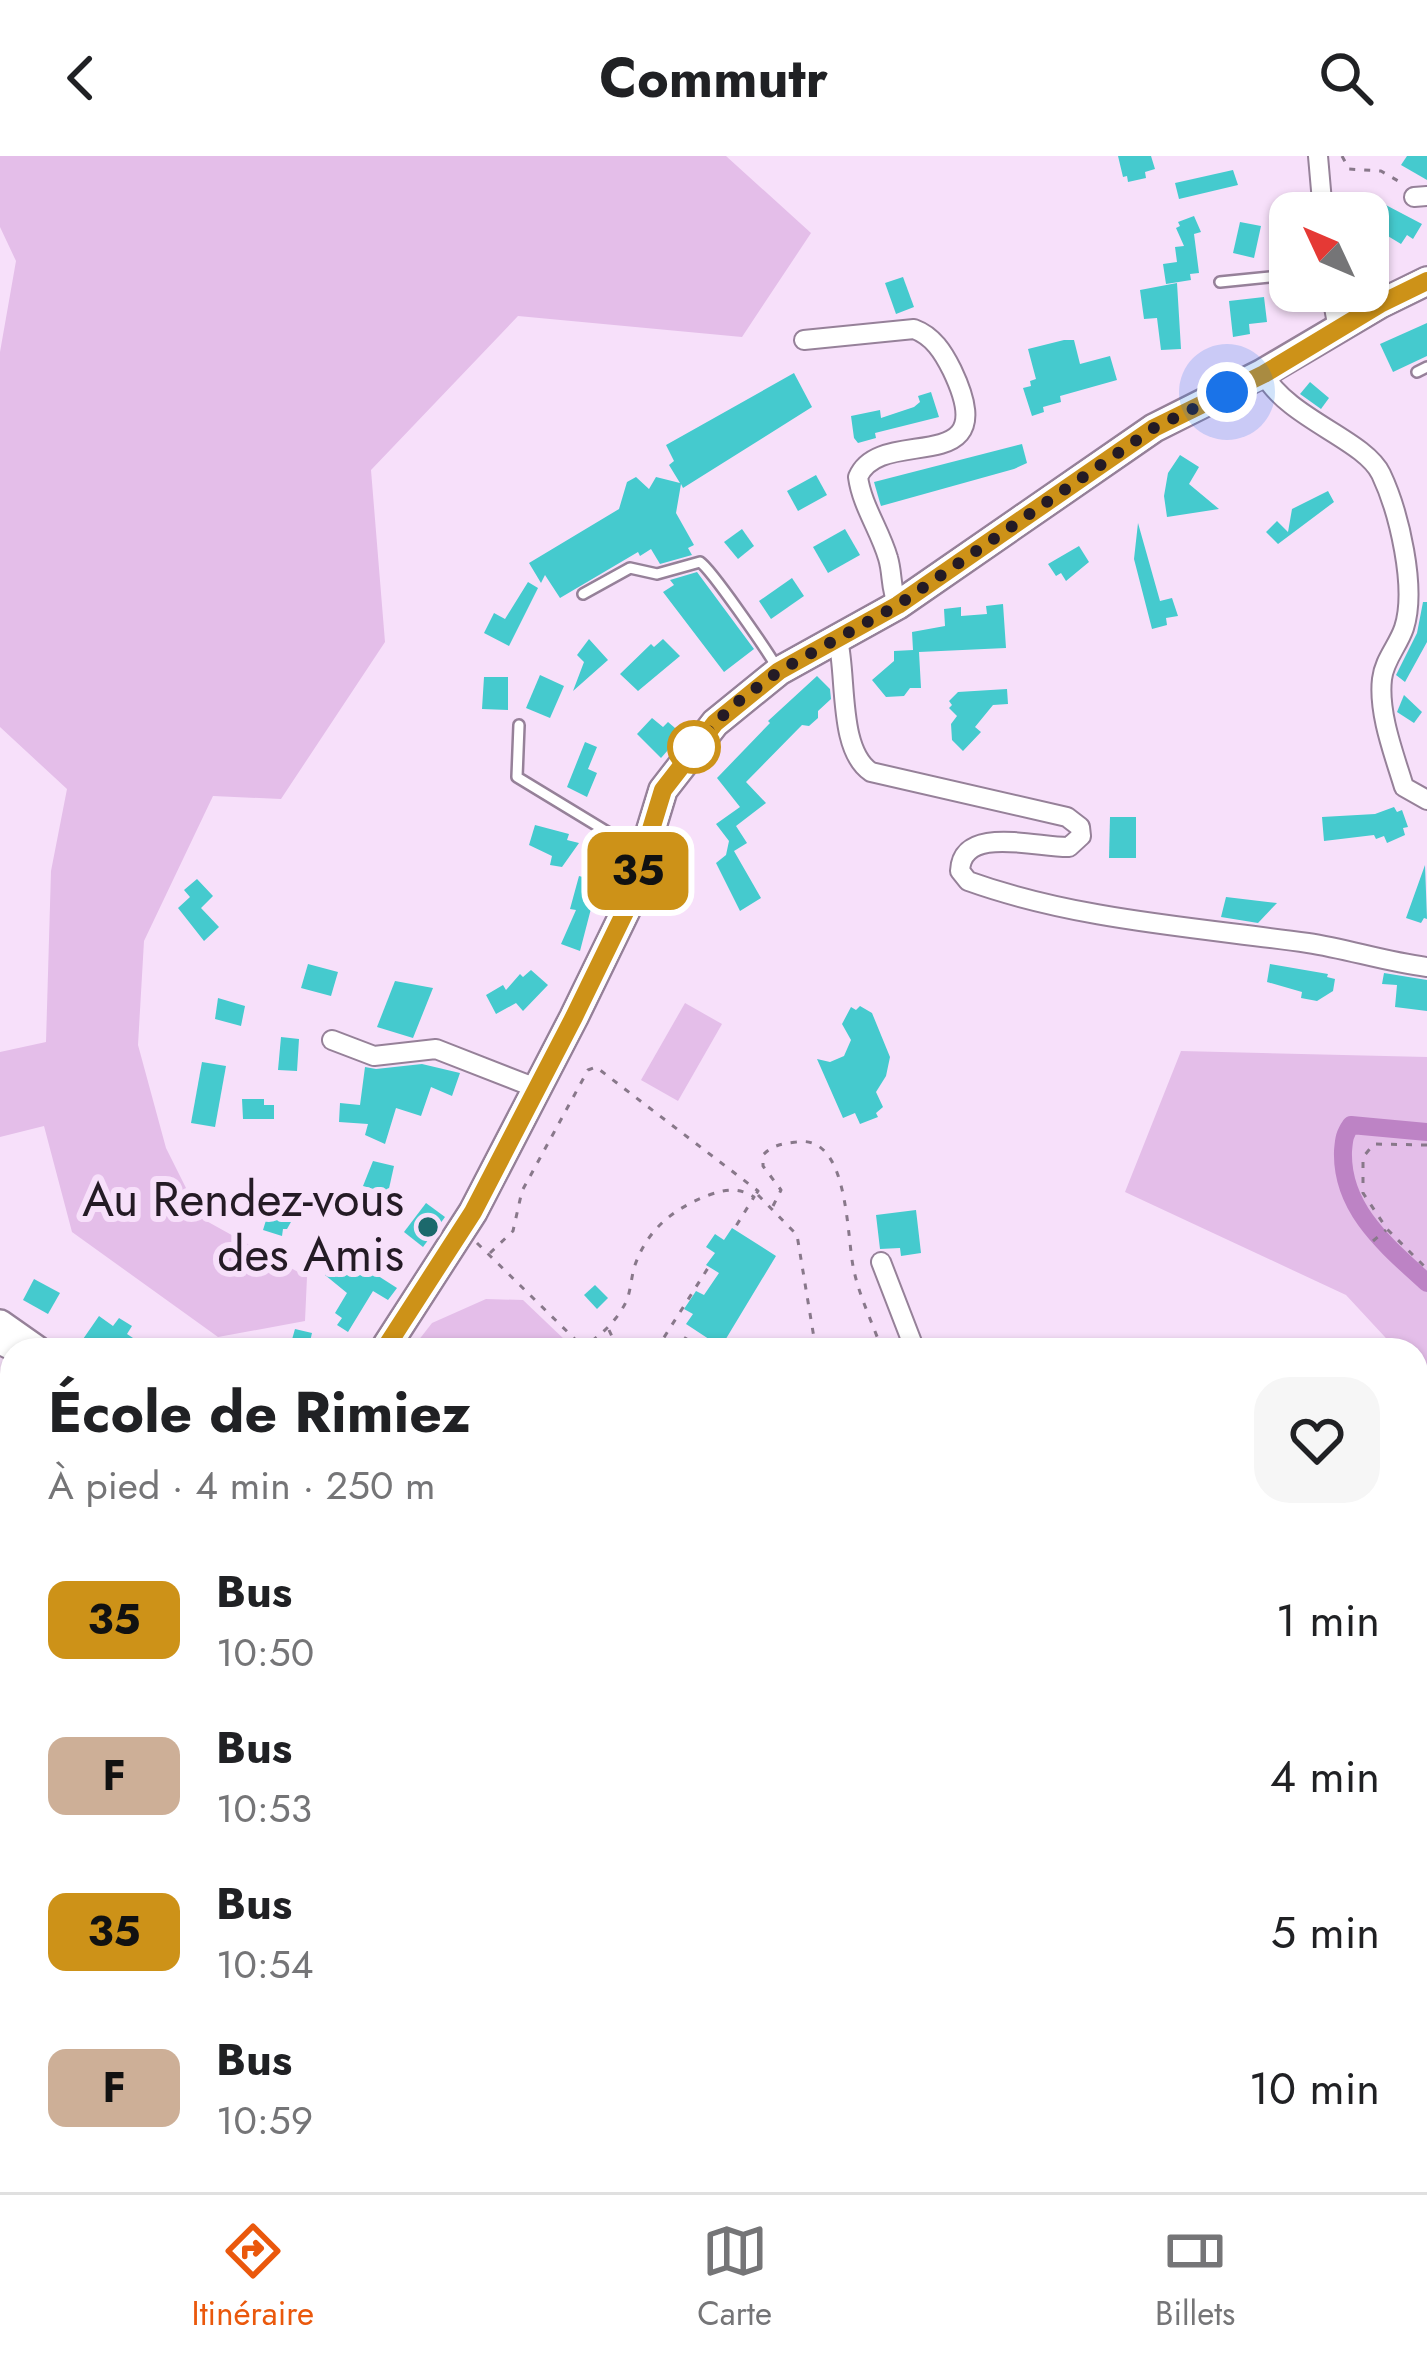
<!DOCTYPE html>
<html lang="fr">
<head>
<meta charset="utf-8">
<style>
	body { margin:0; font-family:Jost,sans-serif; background:#f6f6f6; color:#202124; height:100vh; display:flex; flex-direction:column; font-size:45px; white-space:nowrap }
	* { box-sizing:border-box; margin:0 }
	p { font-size:39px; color:#757577 }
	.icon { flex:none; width:66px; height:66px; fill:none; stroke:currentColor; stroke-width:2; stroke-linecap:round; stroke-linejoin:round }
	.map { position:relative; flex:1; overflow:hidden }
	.details { position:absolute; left:0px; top:1182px; width:1428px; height:855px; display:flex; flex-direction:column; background:#fff; border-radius:36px 36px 0 0; box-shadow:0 3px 9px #0004 }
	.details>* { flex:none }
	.badge { padding:0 24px; border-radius:18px; font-size:42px; line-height:78px }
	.needle { width:78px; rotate:314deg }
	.fabs { position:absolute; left:1269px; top:36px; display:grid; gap:24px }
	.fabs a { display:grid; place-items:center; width:120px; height:120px; border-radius:24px; background:#fff; box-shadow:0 3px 9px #0004; font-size:60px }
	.you { position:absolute; width:60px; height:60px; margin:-30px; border:9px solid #fff; border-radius:50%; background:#1a73e8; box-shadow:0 0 0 18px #1a73e833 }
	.map>.badge { position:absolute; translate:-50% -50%; box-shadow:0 0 0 6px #fff }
	.round { display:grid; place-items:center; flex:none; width:126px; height:126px; border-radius:36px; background:#f6f6f6 }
	.summary { display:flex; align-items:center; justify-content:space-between; height:204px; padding:0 48px }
	h1 { font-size:57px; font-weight:700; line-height:90px }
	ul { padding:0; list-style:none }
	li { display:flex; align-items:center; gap:36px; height:156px; padding:0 48px }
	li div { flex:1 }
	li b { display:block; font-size:45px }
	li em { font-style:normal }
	li .badge { min-width:132px; font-weight:700; text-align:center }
	header { display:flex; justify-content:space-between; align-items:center; height:156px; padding:0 48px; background:#fff; font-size:54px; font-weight:700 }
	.menu { display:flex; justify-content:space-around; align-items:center; height:168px; border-top:3px solid #e0e0e0; background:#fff; font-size:33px; color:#757577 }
	.menu a { display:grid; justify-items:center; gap:6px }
	.menu .active { color:#ea580c }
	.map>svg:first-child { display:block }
	.green { fill:#e4bee9 }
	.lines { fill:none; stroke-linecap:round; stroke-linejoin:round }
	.canal { stroke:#bd83c5; stroke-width:18 }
	.building { fill:#45cace }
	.lane-casing { stroke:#968199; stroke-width:14 }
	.street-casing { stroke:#968199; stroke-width:22 }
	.secondary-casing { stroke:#968199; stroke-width:32 }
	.path { stroke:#88788a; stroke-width:3; stroke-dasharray:6 9; stroke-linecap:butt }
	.lane { stroke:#fff; stroke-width:9 }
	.street { stroke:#fff; stroke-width:18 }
	.secondary { stroke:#fff; stroke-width:27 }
	.line-casing { stroke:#fff; stroke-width:27 }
	.line { stroke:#cd9218; stroke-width:18 }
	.walk { stroke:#241b25; stroke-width:12; stroke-dasharray:0 21.6 }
	.stop-dot { fill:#fff; stroke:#cd9218; stroke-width:6 }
	.poi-dot { fill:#1c696c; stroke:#f7e0fa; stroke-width:4.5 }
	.labels { text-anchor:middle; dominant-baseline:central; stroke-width:12; stroke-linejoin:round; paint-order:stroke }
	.poi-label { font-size:48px; fill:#241b25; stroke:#f7e0fa; text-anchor:end }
</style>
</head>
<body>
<header><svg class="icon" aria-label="back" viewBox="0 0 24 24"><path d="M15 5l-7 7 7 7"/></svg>Commutr<svg class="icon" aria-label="search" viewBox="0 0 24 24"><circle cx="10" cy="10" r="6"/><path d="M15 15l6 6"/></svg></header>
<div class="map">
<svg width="1427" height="2036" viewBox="0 0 1427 2036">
	<rect width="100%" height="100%" fill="#f7e0fa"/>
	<g class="green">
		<polygon points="0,0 726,0 811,77 742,181 518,160 371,314 385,486 281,643 213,640 144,785 138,889 166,992 201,1062 307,1121 305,1165 218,1181 72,1076 44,970 0,981 0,896 46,886 51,715 67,633 0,571 0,196 16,105 0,71"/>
		<polygon points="685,847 722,868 678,945 641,924"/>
		<polygon points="1181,895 1427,901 1427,1227 1416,1215 1416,1194 1397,1194 1346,1139 1125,1036"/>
		<polygon points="486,1143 523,1144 566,1185 558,1194 411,1194 432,1167"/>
		<polygon points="1427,1523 1427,1756 1416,1761 1416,1531"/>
		<polygon points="1088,2025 1263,2025 1317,2032 1316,2036 1071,2036"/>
	</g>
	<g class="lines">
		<g class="canal">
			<path d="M 1427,976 L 1351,969 C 1344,979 1344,984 1343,995 C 1341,1054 1388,1091 1427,1127"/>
			<polyline points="1416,1563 1427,1547"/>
			<polyline points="1416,1580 1427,1603"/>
		</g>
	</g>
	<g class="building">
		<polygon points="1118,0 1151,0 1155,13 1145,16 1146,22 1128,26 1127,20 1123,21"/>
		<polygon points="1407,0 1427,0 1427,24 1401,9"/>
		<polygon points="1233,14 1238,29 1179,43 1175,27"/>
		<polygon points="1363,37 1422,68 1413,83 1407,79 1401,88 1368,68 1368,57 1351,57"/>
		<polygon points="1194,60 1201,76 1194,78 1199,117 1190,118 1191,124 1166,128 1163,108 1177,106 1175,91 1184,90 1176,72 1180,70 1178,66"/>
		<polygon points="1240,66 1261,70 1254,102 1233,97"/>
		<polygon points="903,121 914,151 896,158 885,127"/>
		<polygon points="1177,127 1181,193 1161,194 1157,162 1144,163 1140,134"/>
		<polygon points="1264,141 1267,166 1249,168 1250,178 1233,181 1229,145"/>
		<polygon points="1427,167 1427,200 1393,216 1380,188"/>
		<polygon points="1064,184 1074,184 1080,208 1110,200 1117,224 1060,240 1061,246 1043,251 1044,256 1032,260 1023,232 1031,230 1030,225 1036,223 1028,193"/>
		<polygon points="794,217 812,251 683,332 681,328 676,357 694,389 688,392 692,399 660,408 651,393 640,400 638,396 560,442 545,419 541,427 529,407 619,353 627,326 636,321 649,333 656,321 680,327 669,309 674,305 666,289"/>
		<polygon points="1310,226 1329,242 1321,253 1300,238"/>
		<polygon points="931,236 939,261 875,277 876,282 858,287 854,282 851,260 880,254 881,262 914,251 920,246 918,240"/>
		<polygon points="1022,288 1027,307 1014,313 881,350 880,347 874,326"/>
		<polygon points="1180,299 1199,311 1189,328 1219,353 1167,361 1164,340 1168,317"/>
		<polygon points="816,319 827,339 798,355 787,335"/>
		<polygon points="1328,335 1334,346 1278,388 1266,376 1277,365 1288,376 1292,353"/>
		<polygon points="1138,367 1160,445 1172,442 1178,460 1166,462 1167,469 1152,473 1134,403"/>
		<polygon points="742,373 754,390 738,403 724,386"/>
		<polygon points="845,373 860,399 828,417 813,391"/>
		<polygon points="1079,390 1089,406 1066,425 1061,417 1056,420 1048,408"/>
		<polygon points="697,416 754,493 724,516 663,436 674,429 670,424"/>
		<polygon points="792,422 804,440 771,463 759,445"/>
		<polygon points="528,426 538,432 509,490 484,477 494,457 505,463"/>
		<polygon points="1423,446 1427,446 1427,486 1405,526 1396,519 1417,477"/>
		<polygon points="1003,448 1006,492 919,496 921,532 910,532 904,540 886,541 872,524 894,505 894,495 913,494 912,476 945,470 944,453 961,451 961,460 987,458 986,450"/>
		<polygon points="589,483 608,504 573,535 584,506 577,499"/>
		<polygon points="663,483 680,500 638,535 620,518 651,488 654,491"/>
		<polygon points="540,519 564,530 550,562 526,552"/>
		<polygon points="817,520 830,533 831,543 818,555 818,562 809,570 802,569 746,626 766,647 736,670 747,687 734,695 761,742 740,755 716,707 726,699 729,685 716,668 740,651 717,622 770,567 768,565"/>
		<polygon points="484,521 508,521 508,554 482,553"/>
		<polygon points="1007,533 1008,548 993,549 975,571 981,576 963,595 952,584 951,568 957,560 949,552 952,549 949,545 958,536"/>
		<polygon points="1404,539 1422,556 1414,567 1397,556"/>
		<polygon points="652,562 663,571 668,566 682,578 661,602 637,578"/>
		<polygon points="585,586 597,591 588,613 597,617 587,641 567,631"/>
		<polygon points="1394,651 1397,656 1402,654 1408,671 1403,672 1405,679 1387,687 1384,680 1376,683 1374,679 1324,685 1322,661 1375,658"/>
		<polygon points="1110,661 1136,661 1136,702 1109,702"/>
		<polygon points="535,669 569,678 567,684 579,687 562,711 550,709 552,700 529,689"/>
		<polygon points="1425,709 1427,763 1424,762 1421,767 1406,762"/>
		<polygon points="579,720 605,727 599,746 593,745 580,795 561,788 576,754 570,753"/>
		<polygon points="197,723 213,740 201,752 219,771 204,785 178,752 190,741 184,734"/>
		<polygon points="1226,741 1277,747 1258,767 1221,761"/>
		<polygon points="308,808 338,816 331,840 301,832"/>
		<polygon points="1270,808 1328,818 1327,821 1335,823 1333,835 1317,845 1301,842 1302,836 1267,826"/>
		<polygon points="531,814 548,829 523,855 516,847 496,858 486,839 503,829 506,834 520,818 523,821"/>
		<polygon points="1384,817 1427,824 1427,855 1395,851 1397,829 1382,828"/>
		<polygon points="395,825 433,832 413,882 377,871"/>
		<polygon points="218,842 245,850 241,870 215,863"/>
		<polygon points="860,850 872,857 890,901 886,920 876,936 883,951 876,957 878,961 860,968 855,957 843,962 817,903 830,906 844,900 851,884 842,868 851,851 856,854"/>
		<polygon points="281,881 299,883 297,915 278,914"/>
		<polygon points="202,906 226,910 215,971 191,967"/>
		<polygon points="422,908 460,917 452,940 431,931 421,960 396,952 385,988 365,979 368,968 339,966 340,947 360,949 365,911 376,913"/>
		<polygon points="242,943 264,943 264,949 274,949 274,963 243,963"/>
		<polygon points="373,1005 394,1010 388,1037 363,1030"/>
		<polygon points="289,1032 305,1041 287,1073 283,1073 282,1080 263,1074 271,1048 277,1050"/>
		<polygon points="426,1047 445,1061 423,1091 404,1076"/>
		<polygon points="916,1054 921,1097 901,1100 900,1092 880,1093 876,1059"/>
		<polygon points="732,1072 776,1100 721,1191 686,1168 693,1158 684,1153 696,1135 704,1139 719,1117 706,1109 715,1097 706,1091 715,1078 724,1084"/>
		<polygon points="350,1090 369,1102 367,1106 375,1111 372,1116 397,1132 388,1144 373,1135 348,1176 337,1169 342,1162 335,1157 347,1137 325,1119"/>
		<polygon points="34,1123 60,1137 48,1158 23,1144"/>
		<polygon points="595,1129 608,1142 597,1153 584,1139"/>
		<polygon points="99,1160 113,1170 119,1162 132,1170 127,1178 151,1194 111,1194 102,1188 93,1194 81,1186"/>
		<polygon points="295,1173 312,1177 308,1194 289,1194"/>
	</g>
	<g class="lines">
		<g class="lane-casing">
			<g id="lane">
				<polyline points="1220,126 1290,119"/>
				<polyline points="1417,216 1427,211"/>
				<path d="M 583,438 L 630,412 L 657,418 L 700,406 C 711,413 766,493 776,510"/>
				<polyline points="519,569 517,621 642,697"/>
			</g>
		</g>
		<g class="street-casing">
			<g id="street">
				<polyline points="1318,0 1323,57"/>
				<polyline points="1414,41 1427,40"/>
				<polyline points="1331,135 1338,173"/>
				<path d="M 804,184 L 914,173 C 933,180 943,196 952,214 C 1006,327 881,267 858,321 C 862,350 880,374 888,402 C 893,418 890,433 898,449"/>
				<path d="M 1263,217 C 1288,263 1364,283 1381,318 C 1399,356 1417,432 1404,472 C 1398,490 1384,504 1382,523 C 1378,557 1394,598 1404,631 L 1427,644"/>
				<path d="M 838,484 C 847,522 838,594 871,616 L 1067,661 L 1080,671 L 1081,680 L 1069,691 C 1038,692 962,668 960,715 L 968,725 C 1077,764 1194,771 1308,787 C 1348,793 1386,806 1427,811"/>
				<polyline points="332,884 374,900 436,893 536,932"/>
				<polyline points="881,1106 915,1194"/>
				<polyline points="0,1189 12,1195"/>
				<polyline points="0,1687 12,1656"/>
				<polyline points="736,2025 743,2036"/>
			</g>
		</g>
		<g class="secondary-casing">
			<g id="secondary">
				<polyline points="0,1168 37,1194"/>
				<polyline points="384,1194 473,1056 574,861 627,752 663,634 715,567 779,515 898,449 1154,272 1263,217 1380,148 1427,125"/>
				<polyline points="64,2036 68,2025"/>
			</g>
		</g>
		<g class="path">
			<polyline points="1342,0 1349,13 1381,15 1405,29"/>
			<polyline points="1427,989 1374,988 1363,1001 1363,1037 1387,1073 1427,1113"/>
			<polyline points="758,1039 797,1079 816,1194"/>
			<path d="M 773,1050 L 781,1034 L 763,1010 L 763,999 C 773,989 781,988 796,986 C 850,977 846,1081 854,1115 C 860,1142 873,1168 882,1194"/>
			<polyline points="1373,1085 1386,1074"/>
			<polyline points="477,1087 586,1194"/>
			<polyline points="490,1097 513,1075 522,1035 588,914 596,911 758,1035 754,1041"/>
			<polyline points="609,1174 618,1194"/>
			<polyline points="663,1186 676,1194 685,1182 704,1194"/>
			<path d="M 580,1194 C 599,1180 615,1168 626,1146 C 631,1135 631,1121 635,1109 C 648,1072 675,1052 709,1039 C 727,1033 738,1031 754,1041 L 736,1070"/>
			<polyline points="656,1194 708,1112"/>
			<polyline points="1416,1564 1427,1567"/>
			<polyline points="1427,1571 1427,1580"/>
		</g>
		<use href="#lane" class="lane"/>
		<use href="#street" class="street"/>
		<use href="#secondary" class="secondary"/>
	</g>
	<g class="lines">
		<g class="line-casing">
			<polyline id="line" points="384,1194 473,1056 574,861 627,752 663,634 715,567 779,515 898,449 1154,272 1264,218 1380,148 1427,125"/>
		</g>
		<use href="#line" class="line"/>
		<polyline class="walk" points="694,591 731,551 779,515 898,449 1154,272 1227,236"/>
	</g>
	<circle class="stop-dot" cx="694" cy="591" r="24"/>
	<circle class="poi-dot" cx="428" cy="1071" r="12"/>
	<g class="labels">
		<g class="poi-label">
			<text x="404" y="1043">Au Rendez-vous<tspan x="404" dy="55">des Amis</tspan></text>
		</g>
	</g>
</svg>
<div class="fabs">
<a><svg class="needle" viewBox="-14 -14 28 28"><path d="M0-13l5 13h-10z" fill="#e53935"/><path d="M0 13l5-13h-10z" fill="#757577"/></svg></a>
</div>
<div class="you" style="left:1227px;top:236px"></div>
<b class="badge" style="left:638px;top:715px;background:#cd9218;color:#111">35</b>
<section class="details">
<div class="summary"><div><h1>École de Rimiez</h1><p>À pied · 4 min · 250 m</p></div><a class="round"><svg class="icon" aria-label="heart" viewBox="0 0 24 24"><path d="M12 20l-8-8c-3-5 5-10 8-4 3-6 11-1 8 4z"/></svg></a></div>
<ul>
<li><span class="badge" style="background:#cd9218;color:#111">35</span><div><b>Bus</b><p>10:50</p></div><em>1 min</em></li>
<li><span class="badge" style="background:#cdaf97;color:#111">F</span><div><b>Bus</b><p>10:53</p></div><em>4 min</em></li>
<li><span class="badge" style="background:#cd9218;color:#111">35</span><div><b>Bus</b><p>10:54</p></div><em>5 min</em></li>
<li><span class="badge" style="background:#cdaf97;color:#111">F</span><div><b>Bus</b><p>10:59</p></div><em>10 min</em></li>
</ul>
</section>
</div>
<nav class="menu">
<a class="active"><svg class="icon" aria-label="directions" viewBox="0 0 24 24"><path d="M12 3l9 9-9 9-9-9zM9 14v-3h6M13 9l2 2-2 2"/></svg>Itinéraire</a>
<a><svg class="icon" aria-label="map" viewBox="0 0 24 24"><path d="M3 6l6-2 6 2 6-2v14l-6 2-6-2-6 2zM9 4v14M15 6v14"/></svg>Carte</a>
<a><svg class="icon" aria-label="tickets" viewBox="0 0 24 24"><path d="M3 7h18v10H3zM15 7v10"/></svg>Billets</a>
</nav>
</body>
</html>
